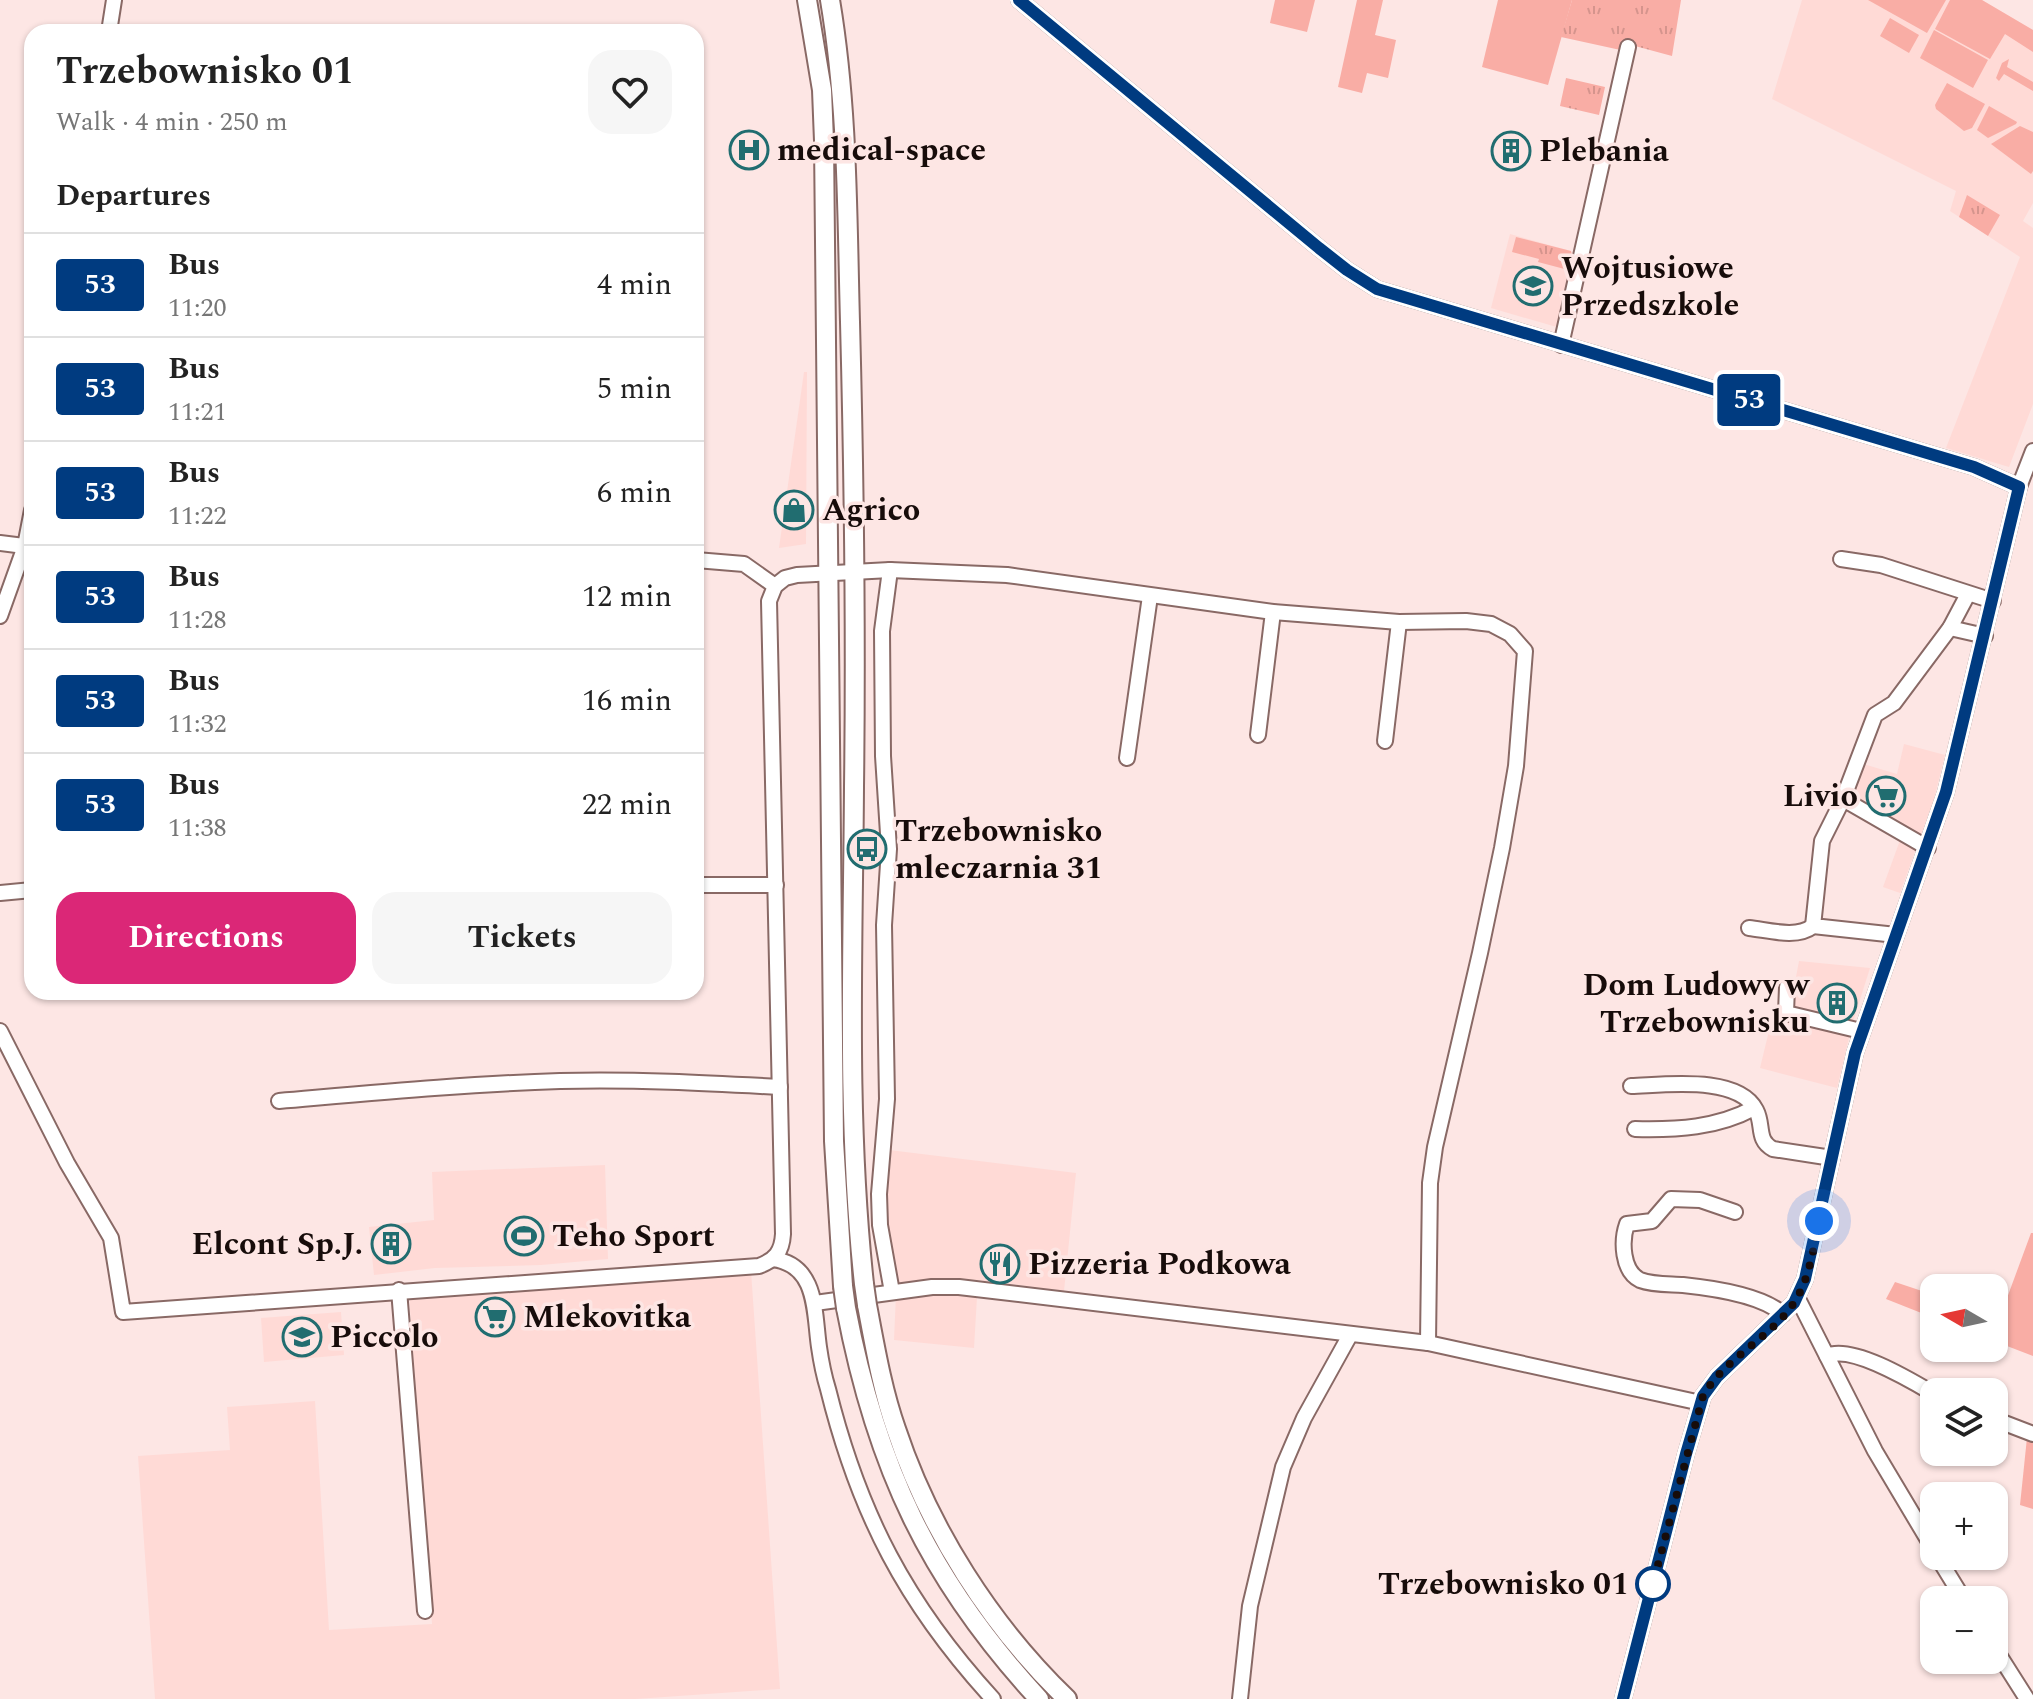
<!DOCTYPE html>
<html lang="en">
<head>
<meta charset="utf-8">
<style>
	body { margin:0; font-family:Spectral,serif; background:#f6f6f6; color:#222; height:100vh; display:flex; flex-direction:column; font-size:30px; white-space:nowrap }
	* { box-sizing:border-box; margin:0 }
	p { font-size:26px; color:#767676 }
	.icon { flex:none; width:44px; height:44px; fill:none; stroke:currentColor; stroke-width:2; stroke-linecap:round; stroke-linejoin:round }
	.map { position:relative; flex:1; overflow:hidden }
	.panel { position:absolute; left:24px; top:24px; width:680px; height:976px; display:flex; flex-direction:column; background:#fff; border-radius:24px; box-shadow:0 2px 6px #0004 }
	.panel>* { flex:none }
	.badge { padding:0 16px; border-radius:6px; font-size:28px; line-height:52px }
	.needle { width:52px; rotate:279deg }
	.buttons { position:absolute; left:1920px; top:1274px; display:grid; gap:16px }
	.buttons a { display:grid; place-items:center; width:88px; height:88px; border-radius:16px; background:#fff; box-shadow:0 2px 6px #0004; font-size:40px }
	.you { position:absolute; width:40px; height:40px; margin:-20px; border:6px solid #fff; border-radius:50%; background:#1a73e8; box-shadow:0 0 0 12px #1a73e833 }
	.map>.badge { position:absolute; translate:-50% -50%; box-shadow:0 0 0 4px #fff }
	h2 { padding:0 32px; font-size:30px; line-height:72px }
	.round { display:grid; place-items:center; flex:none; width:84px; height:84px; border-radius:24px; background:#f6f6f6 }
	.headline { display:flex; align-items:center; justify-content:space-between; height:136px; padding:0 32px }
	h1 { font-size:38px; font-weight:700; line-height:60px }
	.cta { display:flex; gap:16px; margin-top:auto; padding:16px 32px }
	.cta a { flex:1; height:92px; border-radius:24px; background:#db2777; color:#fff; font-size:32px; font-weight:700; line-height:92px; text-align:center }
	.cta a+a { background:#f6f6f6; color:#222 }
	ul { padding:0; list-style:none }
	li { display:flex; align-items:center; gap:24px; height:104px; padding:0 32px; border-top:2px solid #e0e0e0 }
	li div { flex:1 }
	li b { display:block; font-size:30px }
	li em { font-style:normal }
	li .badge { min-width:88px; font-weight:700; text-align:center }
	.map>svg:first-child { display:block }
	.built { fill:#ffdad6 }
	.green { fill:#f9ada5 }
	.park { fill:url(#park-tufts) }
	.lines { fill:none; stroke-linecap:round; stroke-linejoin:round }
	.minor-casing { stroke:#896965; stroke-width:18 }
	.major-casing { stroke:#896965; stroke-width:22 }
	.minor { stroke:#fff; stroke-width:14 }
	.major { stroke:#fff; stroke-width:18 }
	.major-bridge-casing { stroke:#896965; stroke-width:22; stroke-linecap:butt }
	.major-bridge { stroke:#fff; stroke-width:18 }
	.line-casing { stroke:#fff; stroke-width:18 }
	.line { stroke:#003b80; stroke-width:12 }
	.walk { stroke:#170c0a; stroke-width:8; stroke-dasharray:0 14.4 }
	.stop-dot { fill:#fff; stroke:#003b80; stroke-width:4 }
	.labels { text-anchor:middle; dominant-baseline:central; stroke-width:7; stroke-linejoin:round; paint-order:stroke }
	.poi-label { font-size:32px; font-weight:bold; fill:#170c0a; stroke:#fde6e4; text-anchor:start }
	.stop-label { font-size:32px; font-weight:bold; fill:#170c0a; stroke:#fde6e4; text-anchor:end }
</style>
</head>
<body>
<div class="map">
<svg width="2033" height="1699" viewBox="0 0 2033 1699">
	<defs>
		<pattern id="park-tufts" width="24" height="20" patternUnits="userSpaceOnUse" patternTransform="scale(2)"><rect width="24" height="20" fill="#f9ada5"/><path d="M3 7l-1-3M5 7V3M7 7l1-3M15 17l-1-3M17 17v-4M19 17l1-3" fill="none" stroke="#d5948d"/></pattern>
	</defs>
	<rect width="100%" height="100%" fill="#fde6e4"/>
	<g class="built">
		<polygon points="1802,0 1982,0 2033,30 2033,203 2023,221 2033,228 2033,404 2009,467 1946,448 2020,257 1950,211 1956,191 1772,99"/>
		<polygon points="1510,234 1571,251 1574,263 1560,328 1491,308"/>
		<polygon points="804,372 807,372 806,544 779,548"/>
		<polygon points="1904,744 1945,755 1934,799 1900,893 1883,887 1903,832 1857,805 1853,794 1860,763 1897,774"/>
		<polygon points="1799,961 1870,968 1852,1025 1837,1088 1760,1068 1775,1006 1790,1009"/>
		<polygon points="889,1150 1076,1173 1064,1291 978,1280 974,1348 894,1340 897,1271 886,1223 885,1191"/>
		<polygon points="605,1165 608,1259 541,1265 435,1268 374,1275 369,1227 434,1220 432,1172"/>
		<polygon points="751,1271 780,1689 636,1699 155,1699 138,1456 230,1450 227,1407 315,1401 329,1630 432,1624 409,1295"/>
		<polygon points="341,1312 344,1355 264,1362 261,1318"/>
	</g>
	<g class="green">
		<polygon points="1275,0 1315,0 1307,32 1270,23"/>
		<polygon points="1357,0 1383,0 1375,35 1396,40 1388,78 1367,73 1362,93 1338,87"/>
		<polygon points="1498,0 1572,0 1548,85 1482,67"/>
		<polygon points="1868,0 1946,0 1927,33"/>
		<polygon points="1950,0 1982,0 2033,30 2033,52 2005,34 1990,59 1935,29"/>
		<polygon points="1890,18 1919,35 1909,53 1880,36"/>
		<polygon points="1934,30 1988,60 1973,88 1920,58"/>
		<polygon points="2009,59 2007,67 2033,82 2033,91 2004,74 1999,81 1996,78 2002,63"/>
		<polygon points="1947,83 1985,104 1972,128 1964,131 1936,109 1935,105"/>
		<polygon points="1989,106 2017,122 2016,124 1988,138 1977,130"/>
		<polygon points="2020,126 2033,132 2033,171 2031,174 1991,144"/>
		<polygon points="2031,1233 2033,1233 2033,1356 1994,1341 1994,1316 2000,1317"/>
		<polygon points="1895,1282 1934,1295 1934,1318 1886,1299"/>
		<polygon points="2028,1428 2033,1429 2033,1509 2020,1505"/>
	</g>
	<g class="park">
		<polygon points="1572,0 1681,0 1672,56 1635,46 1625,51 1561,37"/>
		<polygon points="1566,78 1605,87 1599,115 1560,106"/>
		<polygon points="1967,195 2000,215 1988,236 1959,217"/>
		<polygon points="1516,237 1571,251 1574,263 1572,271 1538,262 1539,259 1512,252"/>
	</g>
	<g class="lines">
		<g class="minor-casing">
			<g id="minor">
				<polyline points="1019,0 1319,248 1347,270 1377,289 1974,467 2019,487"/>
				<polyline points="109,32 114,0"/>
				<polyline points="1561,345 1628,47"/>
				<polyline points="0,543 32,547"/>
				<polyline points="1841,559 1881,565 1993,601"/>
				<polyline points="696,560 744,564 775,586"/>
				<polyline points="890,570 882,631 883,756 889,849 884,925 887,1099 879,1194 880,1225 892,1292"/>
				<polyline points="0,616 25,546 32,510"/>
				<polyline points="1950,628 1985,636"/>
				<polyline points="1258,735 1273,612"/>
				<polyline points="1385,741 1399,622"/>
				<polyline points="1127,758 1150,596"/>
				<polyline points="1843,799 1928,848"/>
				<polyline points="696,885 776,885"/>
				<polyline points="0,893 32,890"/>
				<path d="M 1749,928 C 1768,930 1797,939 1813,926"/>
				<polyline points="1896,935 1813,926 1822,841 1843,799 1875,715 1894,703 1950,628 1968,594"/>
				<polyline points="1787,987 1786,1013 1861,1031"/>
				<path d="M 0,1031 L 67,1163 L 111,1238 L 123,1312 L 759,1266 C 775,1260 782,1252 783,1234 L 769,601 L 775,586 L 785,578 L 797,575 L 890,570 L 1007,575 L 1273,612 L 1399,622 L 1466,621 L 1491,624 L 1510,634 L 1525,651 L 1516,766 L 1502,848 L 1480,953 L 1435,1147 L 1430,1183 L 1428,1343"/>
				<path d="M 1631,1086 C 1665,1085 1738,1075 1756,1110 C 1764,1125 1756,1140 1773,1149 L 1832,1158"/>
				<path d="M 279,1101 C 372,1093 466,1084 560,1081 C 633,1079 707,1083 780,1087"/>
				<path d="M 1635,1129 C 1677,1130 1717,1128 1754,1108"/>
				<path d="M 1735,1212 L 1700,1200 L 1671,1199 L 1652,1221 L 1627,1224 C 1621,1241 1622,1271 1640,1280 C 1653,1285 1670,1284 1683,1285 C 1712,1288 1761,1295 1783,1314"/>
				<path d="M 773,1259 C 818,1265 814,1313 819,1347 C 821,1361 824,1376 828,1389 C 859,1514 906,1604 993,1699"/>
				<polyline points="399,1290 425,1611"/>
				<polyline points="1797,1297 1875,1451 1934,1550"/>
				<polyline points="815,1303 932,1287 959,1287 1428,1343 1701,1403"/>
				<path d="M 1827,1356 C 1851,1344 1912,1381 1934,1394"/>
				<polyline points="1994,1419 2033,1434"/>
				<polyline points="1937,1556 1964,1600"/>
				<polyline points="1994,1647 2027,1699"/>
				<polyline points="1240,1699 1250,1606 1283,1467 1304,1418 1350,1335"/>
				<polyline points="1623,1699 1686,1454 1703,1396 1717,1377 1794,1303 1805,1279 1855,1053 1946,792 2019,487 2033,451"/>
			</g>
		</g>
		<g class="major-casing">
			<g id="major">
				<polyline points="807,0 822,90 824,141 834,1141 843,1286"/>
				<path d="M 830,0 C 848,107 847,214 850,322 C 854,477 856,632 854,787 C 853,952 846,1119 864,1284"/>
				<path d="M 867,1305 C 875,1347 882,1389 896,1429 C 929,1529 991,1626 1067,1699"/>
				<path d="M 846,1308 C 876,1466 929,1580 1039,1699"/>
			</g>
		</g>
		<use href="#minor" class="minor"/>
		<use href="#major" class="major"/>
		<g class="major-bridge-casing">
			<g id="major-bridge">
				<polyline points="864,1284 867,1305"/>
				<polyline points="843,1286 846,1308"/>
			</g>
		</g>
		<use href="#major-bridge" class="major-bridge"/>
	</g>
	<g class="lines">
		<g class="line-casing">
			<polyline id="line" points="1019,0 1319,248 1347,270 1377,289 1974,467 2019,487 1946,792 1855,1053 1805,1279 1794,1303 1717,1377 1703,1396 1686,1454 1623,1699"/>
		</g>
		<use href="#line" class="line"/>
		<path class="walk" d="M 1653,1584 L 1650,1595 L 1703,1396 C 1726,1356 1774,1337 1797,1298 C 1810,1275 1814,1246 1819,1221"/>
	</g>
	<defs>
		<g id="hospital-ring" transform="scale(2)"><circle r="9.5" fill="#fde6e4" stroke="#216d70" stroke-width="1.5"/><path d="M-5-5h3v3.5h4V-5h3V5h-3V1.5h-4V5h-3Z" fill="#216d70"/></g>
		<g id="building-ring" transform="scale(2)"><circle r="9.5" fill="#fde6e4" stroke="#216d70" stroke-width="1.5"/><path d="M-4-6H4V6H1V3H-1V6H-4ZM-2.5-4.3h1.7v1.8h-1.7ZM.8-4.3h1.7v1.8H.8ZM-2.5-1h1.7V.8h-1.7ZM.8-1h1.7V.8H.8Z" fill="#216d70"/></g>
		<g id="school-ring" transform="scale(2)"><circle r="9.5" fill="#fde6e4" stroke="#216d70" stroke-width="1.5"/><path d="M0-5L7-2L0 1L-7-2ZM-4 1L0 2.5L4 1V4Q0 6-4 4Z" fill="#216d70"/></g>
		<g id="shop-ring" transform="scale(2)"><circle r="9.5" fill="#fde6e4" stroke="#216d70" stroke-width="1.5"/><path d="M-5-2.5h2.3a2.7 3.5 0 0 1 5.4 0H5L5.5 6h-11ZM-1.5-2.5h3a1.5 2.3 0 0 0-3 0Z" fill="#216d70"/></g>
		<g id="supermarket-ring" transform="scale(2)"><circle r="9.5" fill="#fde6e4" stroke="#216d70" stroke-width="1.5"/><path d="M-6-5.5h2.5l.6 2H6L4.5 2H-2.5L-4.4-4H-6ZM-1.5 3.2a1.3 1.3 0 1 0 .1 0ZM3 3.2a1.3 1.3 0 1 0 .1 0Z" fill="#216d70"/></g>
		<g id="bus-ring" transform="scale(2)"><circle r="9.5" fill="#fde6e4" stroke="#216d70" stroke-width="1.5"/><path d="M-5-6H5V4H4V6H2V4H-2V6H-4V4H-5ZM-3.5-4V0h7V-4ZM-3.5 1.2v1.5H-2V1.2ZM2 1.2v1.5H3.5V1.2Z" fill="#216d70"/></g>
		<g id="stadium-ring" transform="scale(2)"><circle r="9.5" fill="#fde6e4" stroke="#216d70" stroke-width="1.5"/><path d="M0-5a6.5 5 0 1 0 0 10a6.5 5 0 1 0 0-10ZM-3.5-1.8h7v3.6h-7Z" fill="#216d70"/></g>
		<g id="restaurant-ring" transform="scale(2)"><circle r="9.5" fill="#fde6e4" stroke="#216d70" stroke-width="1.5"/><path d="M-5-6h1v4h1v-4h1v4h1v-4h1v5L-1.5 .5V6h-2V.5L-5-1ZM5-6V6H3V1.5H1.5Q1.5-4 5-6Z" fill="#216d70"/></g>
	</defs>
	<g fill-rule="evenodd">
		<use href="#hospital-ring" x="749" y="150"/>
		<use href="#building-ring" x="1511" y="151"/>
		<use href="#school-ring" x="1533" y="286"/>
		<use href="#shop-ring" x="794" y="510"/>
		<use href="#supermarket-ring" x="1886" y="796"/>
		<use href="#bus-ring" x="867" y="849"/>
		<use href="#building-ring" x="1837" y="1003"/>
		<use href="#stadium-ring" x="524" y="1236"/>
		<use href="#building-ring" x="391" y="1244"/>
		<use href="#restaurant-ring" x="1000" y="1264"/>
		<use href="#supermarket-ring" x="495" y="1317"/>
		<use href="#school-ring" x="302" y="1337"/>
	</g>
	<circle class="stop-dot" cx="1653" cy="1584" r="16"/>
	<g class="labels">
		<g class="poi-label">
			<text x="777" y="150">medical-space</text>
			<text x="1539" y="151">Plebania</text>
			<text x="1561" y="268">Wojtusiowe<tspan x="1561" dy="37">Przedszkole</tspan></text>
			<text x="822" y="510">Agrico</text>
			<text x="1858" y="796" text-anchor="end">Livio</text>
			<text x="895" y="831">Trzebownisko<tspan x="895" dy="37">mleczarnia 31</tspan></text>
			<text x="1809" y="985" text-anchor="end">Dom Ludowy w<tspan x="1809" dy="37">Trzebownisku</tspan></text>
			<text x="552" y="1236">Teho Sport</text>
			<text x="363" y="1244" text-anchor="end">Elcont Sp.J.</text>
			<text x="1028" y="1264">Pizzeria Podkowa</text>
			<text x="523" y="1317">Mlekovitka</text>
			<text x="330" y="1337">Piccolo</text>
		</g>
		<g class="stop-label">
			<text x="1629" y="1584">Trzebownisko 01</text>
		</g>
	</g>
</svg>
<div class="buttons">
<a><svg class="needle" viewBox="-14 -14 28 28"><path d="M0-13l5 13h-10z" fill="#e53935"/><path d="M0 13l5-13h-10z" fill="#767676"/></svg></a>
<a><svg class="icon" aria-label="layers" viewBox="0 0 24 24"><path d="M12 4l9 5-9 5-9-5zM3 14l9 5 9-5"/></svg></a>
<a>+</a>
<a>−</a>
</div>
<div class="you" style="left:1819px;top:1221px"></div>
<b class="badge" style="left:1749px;top:400px;background:#003b80;color:#fff">53</b>
<section class="panel">
<div class="headline"><div><h1>Trzebownisko 01</h1><p>Walk · 4 min · 250 m</p></div><a class="round"><svg class="icon" aria-label="heart" viewBox="0 0 24 24"><path d="M12 20l-8-8c-3-5 5-10 8-4 3-6 11-1 8 4z"/></svg></a></div>
<h2>Departures</h2>
<ul>
<li><span class="badge" style="background:#003b80;color:#fff">53</span><div><b>Bus</b><p>11:20</p></div><em>4 min</em></li>
<li><span class="badge" style="background:#003b80;color:#fff">53</span><div><b>Bus</b><p>11:21</p></div><em>5 min</em></li>
<li><span class="badge" style="background:#003b80;color:#fff">53</span><div><b>Bus</b><p>11:22</p></div><em>6 min</em></li>
<li><span class="badge" style="background:#003b80;color:#fff">53</span><div><b>Bus</b><p>11:28</p></div><em>12 min</em></li>
<li><span class="badge" style="background:#003b80;color:#fff">53</span><div><b>Bus</b><p>11:32</p></div><em>16 min</em></li>
<li><span class="badge" style="background:#003b80;color:#fff">53</span><div><b>Bus</b><p>11:38</p></div><em>22 min</em></li>
</ul>
<div class="cta"><a>Directions</a><a>Tickets</a></div>
</section>
</div>
</body>
</html>
